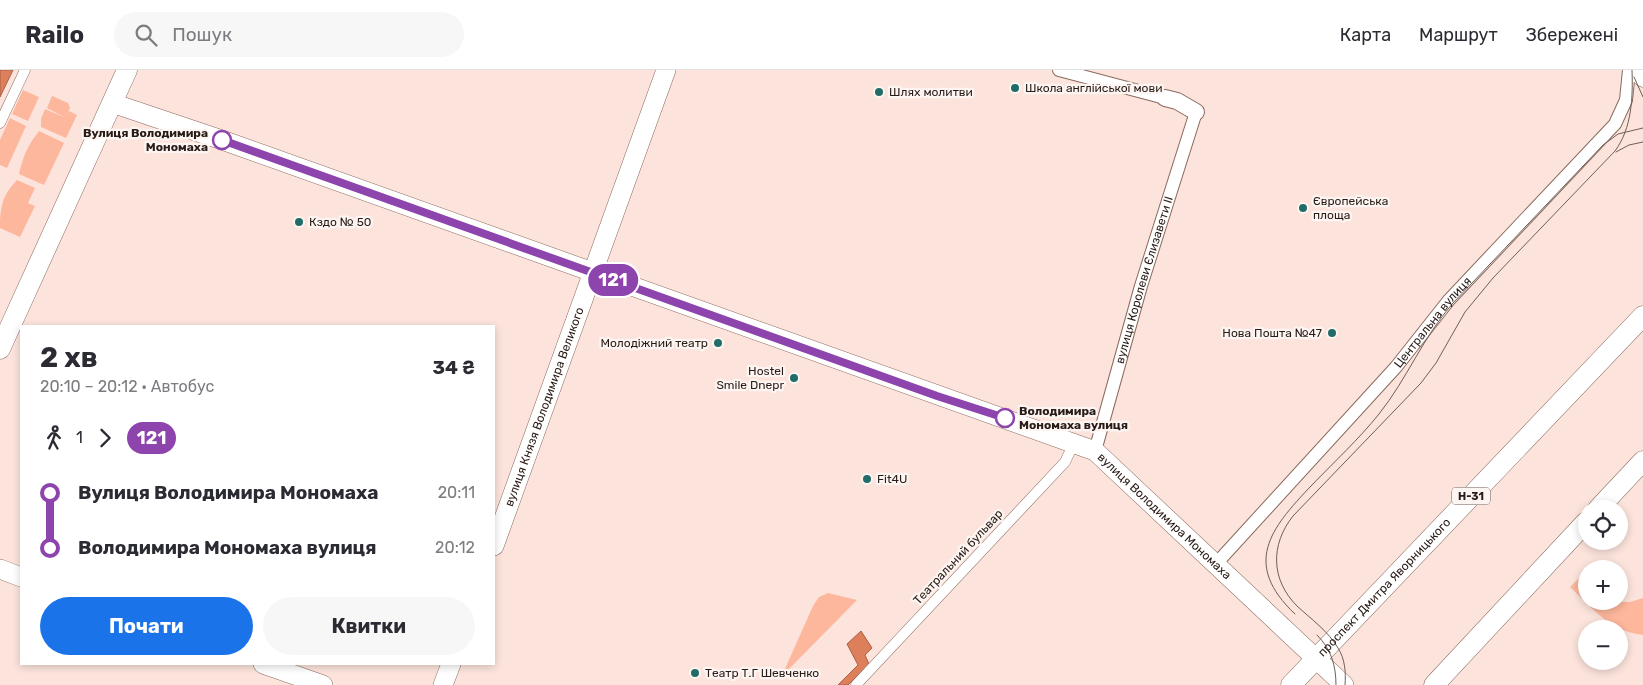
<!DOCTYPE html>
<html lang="uk">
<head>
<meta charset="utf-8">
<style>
	body { margin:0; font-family:Rubik,sans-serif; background:#f7f7f7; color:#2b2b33; height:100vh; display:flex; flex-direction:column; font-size:19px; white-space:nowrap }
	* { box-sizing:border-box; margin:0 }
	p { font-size:16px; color:#7c7c81 }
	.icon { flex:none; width:28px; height:28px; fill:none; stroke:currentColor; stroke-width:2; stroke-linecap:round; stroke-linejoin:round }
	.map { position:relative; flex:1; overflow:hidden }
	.sheet { position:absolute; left:20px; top:255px; width:475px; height:340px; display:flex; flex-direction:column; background:#fff; border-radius:0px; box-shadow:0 2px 8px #0003 }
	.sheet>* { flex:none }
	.badge { padding:0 10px; border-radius:16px; font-size:18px; line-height:32px }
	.tools { position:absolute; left:1578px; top:430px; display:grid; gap:10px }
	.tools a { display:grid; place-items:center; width:50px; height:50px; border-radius:50%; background:#fff; box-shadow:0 2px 8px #0003; font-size:25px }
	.map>.badge { position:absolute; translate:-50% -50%; box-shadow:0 0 0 2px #fff }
	.legs { display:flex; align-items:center; gap:8px; height:55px; padding:0 20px; font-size:16px }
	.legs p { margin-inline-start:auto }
	.head { display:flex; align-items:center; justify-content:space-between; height:85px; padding:0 20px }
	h1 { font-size:28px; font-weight:700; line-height:38px }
	.primary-button { display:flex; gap:10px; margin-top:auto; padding:10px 20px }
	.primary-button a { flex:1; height:58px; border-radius:30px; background:#1a73e8; color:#fff; font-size:20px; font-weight:700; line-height:58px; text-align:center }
	.primary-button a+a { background:#f7f7f7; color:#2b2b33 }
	ul { padding:0 20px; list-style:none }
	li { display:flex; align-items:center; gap:18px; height:55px; font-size:19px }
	li i { display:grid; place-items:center; width:8px; height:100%; margin:0 6px; background:currentColor }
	li i::after { content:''; width:12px; height:12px; margin:-6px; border:4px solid; border-radius:50%; background:#fff }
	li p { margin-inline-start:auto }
	li:first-child i { background:linear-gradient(#0000 50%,currentColor 0) }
	li:last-child i { background:linear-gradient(currentColor 50%,#0000 0) }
	header { display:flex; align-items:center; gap:30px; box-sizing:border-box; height:70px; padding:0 25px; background:#fff; border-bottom:1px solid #e1e1e2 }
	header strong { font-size:24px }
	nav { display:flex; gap:28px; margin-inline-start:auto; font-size:18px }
	.search { width:350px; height:45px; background:#f7f7f7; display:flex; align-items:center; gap:12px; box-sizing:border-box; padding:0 18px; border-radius:28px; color:#7c7c81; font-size:19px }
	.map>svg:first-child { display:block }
	.green { fill:#fdb79d }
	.water { fill:#de7f5b; stroke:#a86146 }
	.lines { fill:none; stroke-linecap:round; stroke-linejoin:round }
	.pedestrian-casing { stroke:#8b695d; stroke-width:11 }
	.minor-casing { stroke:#8b695d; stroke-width:14 }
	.tertiary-casing { stroke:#8b695d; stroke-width:18 }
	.secondary-casing { stroke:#8b695d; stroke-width:20 }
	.primary-casing { stroke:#8b695d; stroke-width:21 }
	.pedestrian { stroke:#fff; stroke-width:10 }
	.minor { stroke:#fff; stroke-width:12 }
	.tertiary { stroke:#fff; stroke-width:16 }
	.secondary { stroke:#fff; stroke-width:19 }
	.primary { stroke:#fff; stroke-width:20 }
	.tram { stroke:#6f5e58; stroke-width:1 }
	.line-1-casing { stroke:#fff; stroke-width:11 }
	.line-1 { stroke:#8e44ad; stroke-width:8 }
	.poi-dot { fill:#206c69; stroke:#fdf5f2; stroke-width:2 }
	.stop-1-dot { fill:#fff; stroke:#8e44ad; stroke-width:2.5 }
	.labels { text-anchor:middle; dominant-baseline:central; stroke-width:4.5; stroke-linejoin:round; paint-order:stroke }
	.shield { fill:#fdf5f2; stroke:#695c58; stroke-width:1 }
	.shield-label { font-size:11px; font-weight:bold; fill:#291b16 }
	.poi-label { font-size:12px; fill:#291b16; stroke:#fdf5f2; text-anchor:start }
	.stop-label { font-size:12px; font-weight:bold; fill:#291b16; stroke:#fdf5f2; text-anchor:end }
	.street-label { font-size:12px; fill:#291b16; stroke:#fdf5f2 }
</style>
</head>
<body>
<header>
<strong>Railo</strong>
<div class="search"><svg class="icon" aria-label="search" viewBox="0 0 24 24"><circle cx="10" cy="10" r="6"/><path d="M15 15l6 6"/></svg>Пошук</div>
<nav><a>Карта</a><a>Маршрут</a><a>Збережені</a></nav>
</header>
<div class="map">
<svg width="1643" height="615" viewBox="0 0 1643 615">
	<rect width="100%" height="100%" fill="#fce4dc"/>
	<g class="green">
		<polygon points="23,20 39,27 28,51 12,44"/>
		<polygon points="52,26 68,33 70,38 66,46 69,41 77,45 66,68 41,57 41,49 45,39 66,48 47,38"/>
		<polygon points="10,48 26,56 7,98 0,95 0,70"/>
		<path d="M 39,61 L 64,73 L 44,115 L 19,104 C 23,86 28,75 39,61 Z"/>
		<path d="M 17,110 L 35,118 L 28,133 L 35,136 L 20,167 L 0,158 C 0,135 3,125 17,110 Z"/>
		<path d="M 1583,504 L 1586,507 L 1586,531 L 1630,532 L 1643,528 L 1643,565 C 1610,561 1593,539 1570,517 Z"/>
		<polygon points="828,523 857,530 787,601 784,609 784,601 813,536 819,527"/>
	</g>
	<g class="water">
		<polygon points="0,0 13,0 0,27"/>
		<polygon points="861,561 872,578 865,585 869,594 848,615 838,615 858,595 847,574"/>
	</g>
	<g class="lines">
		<g class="pedestrian-casing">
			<g id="pedestrian">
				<polyline points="0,53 25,0"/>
				<polyline points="856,615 1065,392 1074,373"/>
			</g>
		</g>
		<g class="minor-casing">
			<g id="minor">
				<polyline points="1059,0 1165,28"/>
				<path id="s1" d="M 1095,381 L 1141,216 L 1196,42"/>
				<path id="s2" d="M 1215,495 L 1396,297 L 1449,230 L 1615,54 L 1626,30 L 1629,0"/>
			</g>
		</g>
		<g class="tertiary-casing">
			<polyline id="tertiary" points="1165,28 1177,31 1196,42"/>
		</g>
		<g class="secondary-casing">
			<g id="secondary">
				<path id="s3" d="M 112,33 L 222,70 L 1095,381 L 1344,615"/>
				<path id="s4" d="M 494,476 L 666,0"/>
				<polyline points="0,499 21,507"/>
				<polyline points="263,594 323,615"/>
				<polyline points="443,615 451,594"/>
			</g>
		</g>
		<g class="primary-casing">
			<g id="primary">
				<polyline points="1638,0 1643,7"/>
				<polyline points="0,279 127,0"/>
				<polyline points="1598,439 1643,391"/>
				<path id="s5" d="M 1291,615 L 1643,246"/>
				<polyline points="1434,615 1586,452"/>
			</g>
		</g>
		<use href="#pedestrian" class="pedestrian"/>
		<use href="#minor" class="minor"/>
		<use href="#tertiary" class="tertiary"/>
		<use href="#secondary" class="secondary"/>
		<use href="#primary" class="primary"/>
		<g class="tram">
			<polyline points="1634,7 1643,27"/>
			<polyline points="1616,82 1629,75 1643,72"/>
			<path d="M 1295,544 C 1242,494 1270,459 1311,416 C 1334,392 1359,369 1379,344 C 1407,309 1423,267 1453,233 L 1603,75 L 1618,64 L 1643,58"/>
			<path d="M 1317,565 C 1331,579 1336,595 1336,615"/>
			<path d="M 1345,615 C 1346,602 1345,589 1338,578 C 1328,561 1311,549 1297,536 C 1271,510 1270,475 1293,446 L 1421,313 L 1436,293 L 1465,242 L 1493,208 L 1615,81 C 1632,58 1633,27 1632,0"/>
		</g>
	</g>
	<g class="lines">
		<g class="line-1-casing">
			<polyline id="line-1" points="222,70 937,326 1005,348"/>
		</g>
		<use href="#line-1" class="line-1"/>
	</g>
	<g class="poi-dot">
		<circle cx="1015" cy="18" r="5"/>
		<circle cx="879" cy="22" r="5"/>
		<circle cx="1303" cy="138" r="5"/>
		<circle cx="299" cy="152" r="5"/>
		<circle cx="1332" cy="263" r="5"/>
		<circle cx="718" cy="273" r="5"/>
		<circle cx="794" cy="308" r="5"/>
		<circle cx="867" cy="409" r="5"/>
		<circle cx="695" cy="603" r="5"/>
	</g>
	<g class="stop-1-dot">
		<circle cx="222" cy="70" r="9"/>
		<circle cx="1005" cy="348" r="9"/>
	</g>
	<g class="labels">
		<rect class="shield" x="1452" y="417.5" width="38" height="17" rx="4"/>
		<g class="shield-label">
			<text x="1471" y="426">Н-31</text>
		</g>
		<g class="poi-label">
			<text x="1025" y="18">Школа англійської мови</text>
			<text x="889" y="22">Шлях молитви</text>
			<text x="1313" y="131">Європейська<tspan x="1313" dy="14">площа</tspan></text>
			<text x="309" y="152">Кздо № 50</text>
			<text x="1322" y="263" text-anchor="end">Нова Пошта №47</text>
			<text x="708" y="273" text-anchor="end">Молодіжний театр</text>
			<text x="784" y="301" text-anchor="end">Hostel<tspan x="784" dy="14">Smile Dnepr</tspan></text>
			<text x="877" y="409">Fit4U</text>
			<text x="705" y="603">Театр Т.Г Шевченко</text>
		</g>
		<g class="stop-label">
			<text x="208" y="63">Вулиця Володимира<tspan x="208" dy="14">Мономаха</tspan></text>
			<text x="1019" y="341" text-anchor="start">Володимира<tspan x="1019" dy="14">Мономаха вулиця</tspan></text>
		</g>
		<g class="street-label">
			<text stroke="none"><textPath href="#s1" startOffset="178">вулиця Королеви Єлизавети ІІ</textPath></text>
			<text stroke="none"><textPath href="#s2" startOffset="326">Центральна вулиця</textPath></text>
			<text stroke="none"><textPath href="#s4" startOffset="148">вулиця Князя Володимира Великого</textPath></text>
			<text stroke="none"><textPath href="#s3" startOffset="1138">вулиця Володимира Мономаха</textPath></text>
			<text transform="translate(958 487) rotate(-47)">Театральний бульвар</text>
			<text stroke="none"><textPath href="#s5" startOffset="135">проспект Дмитра Яворницького</textPath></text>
		</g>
	</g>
</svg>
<div class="tools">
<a><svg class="icon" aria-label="locate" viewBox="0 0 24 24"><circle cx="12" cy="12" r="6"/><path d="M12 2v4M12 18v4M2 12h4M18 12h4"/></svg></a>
<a>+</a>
<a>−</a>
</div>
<b class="badge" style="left:613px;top:210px;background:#8e44ad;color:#fff">121</b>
<section class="sheet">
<div class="head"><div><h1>2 хв</h1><p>20:10 – 20:12 · Автобус</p></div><b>34 ₴</b></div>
<div class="legs"><svg class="icon" aria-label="walk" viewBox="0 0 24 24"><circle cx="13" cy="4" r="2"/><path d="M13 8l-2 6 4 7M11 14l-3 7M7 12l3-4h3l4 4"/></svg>1<svg class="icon" aria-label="forward" viewBox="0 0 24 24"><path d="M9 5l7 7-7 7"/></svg><b class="badge" style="background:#8e44ad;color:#fff">121</b></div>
<ul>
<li><i style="color:#8e44ad"></i><b>Вулиця Володимира Мономаха</b><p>20:11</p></li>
<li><i style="color:#8e44ad"></i><b>Володимира Мономаха вулиця</b><p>20:12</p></li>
</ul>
<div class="primary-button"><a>Почати</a><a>Квитки</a></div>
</section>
</div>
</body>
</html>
